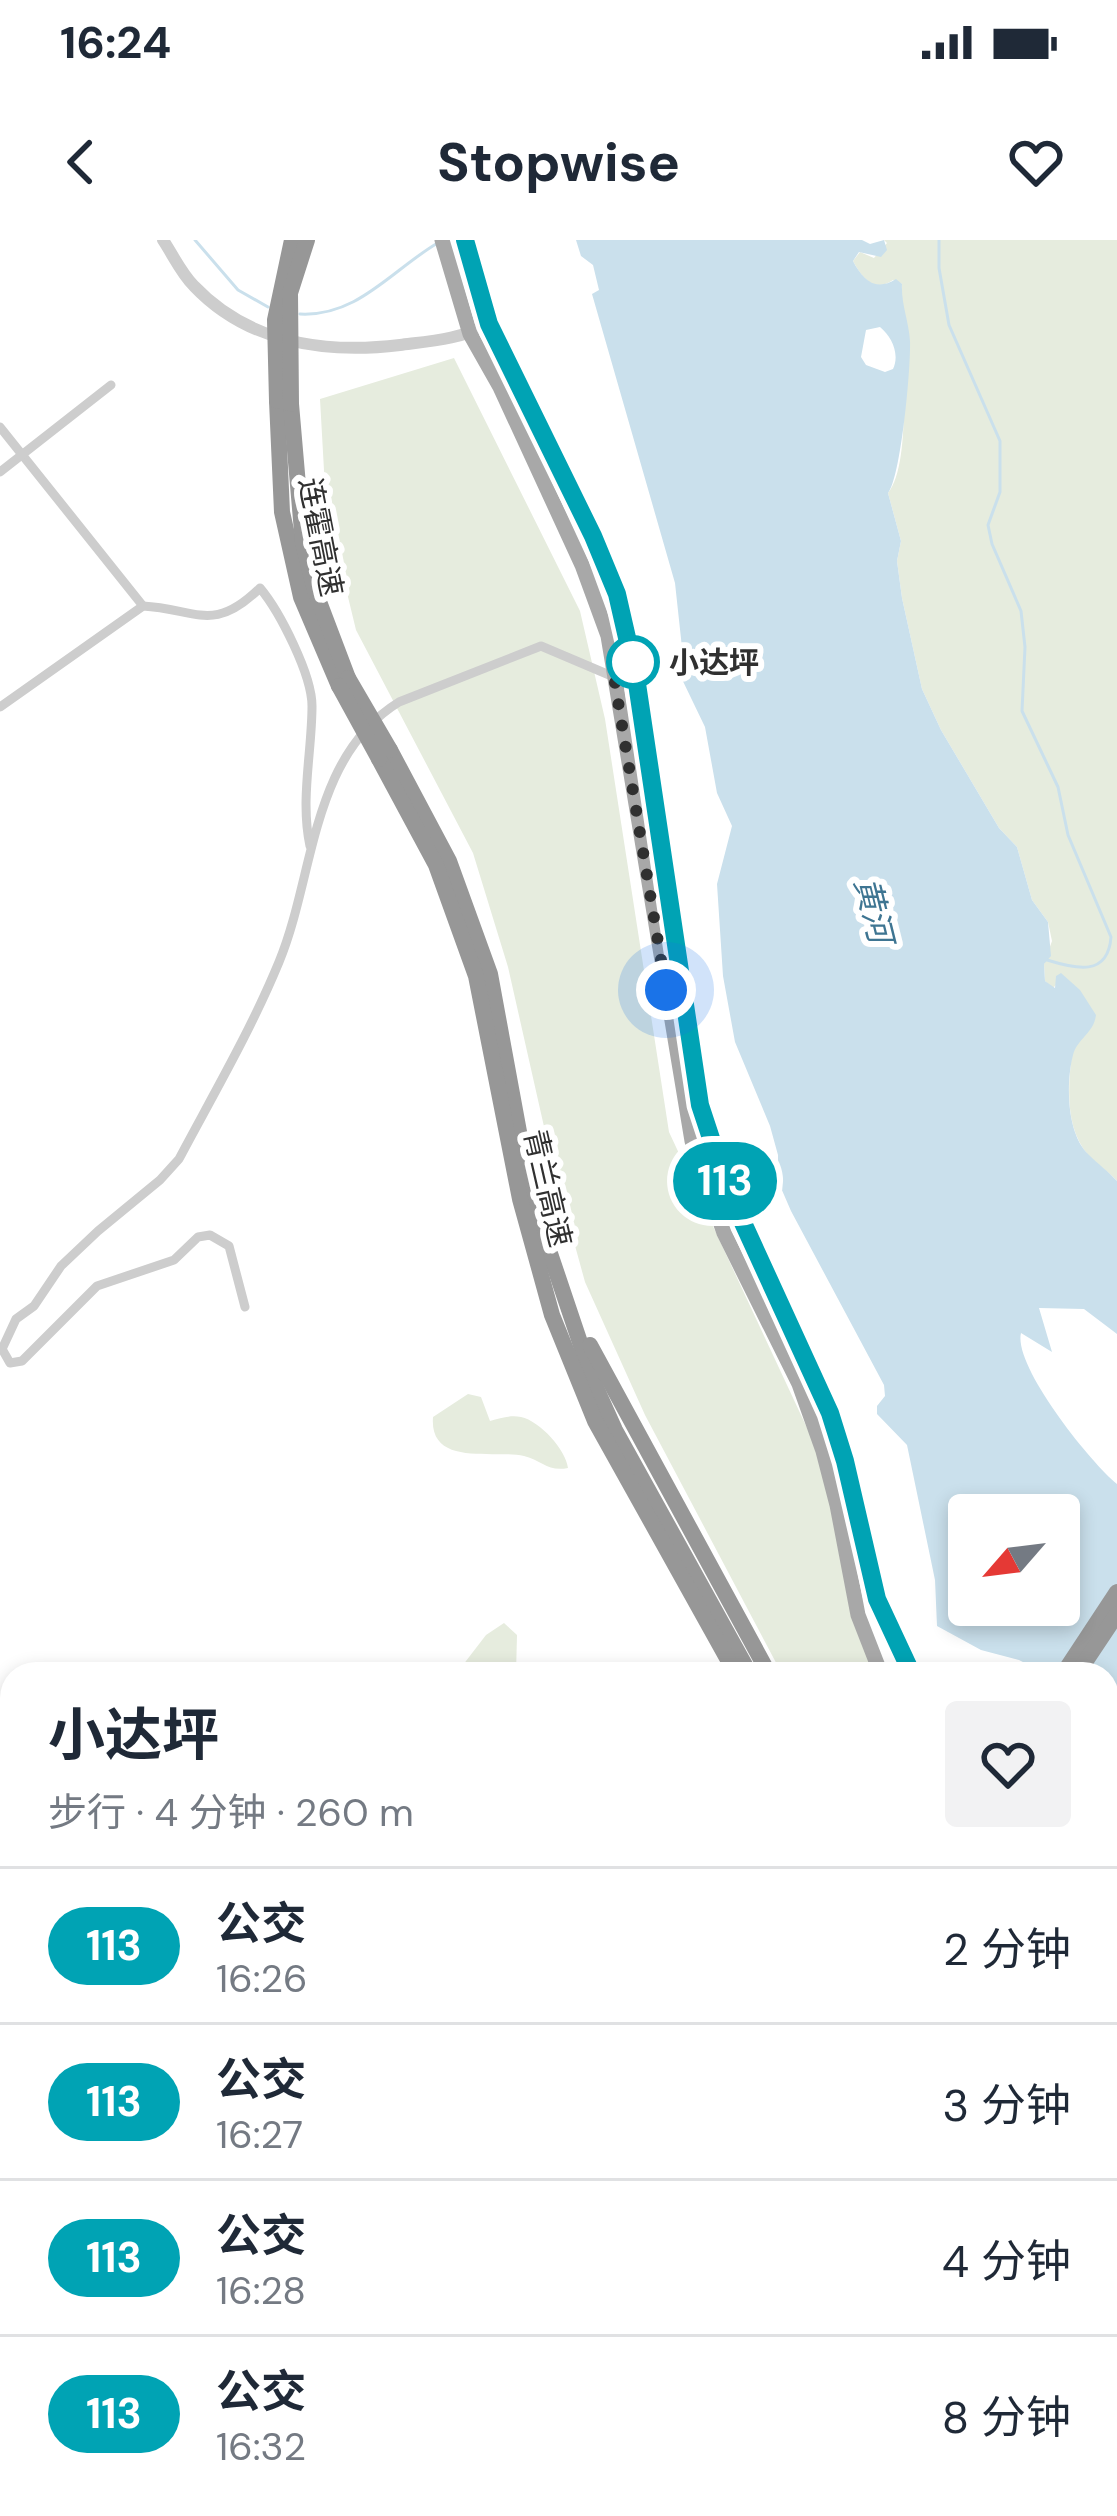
<!DOCTYPE html>
<html lang="zh">
<head>
<meta charset="utf-8">
<style>
	body { margin:0; font-family:"DM Sans","Noto Sans SC",sans-serif; background:#f2f2f3; color:#1f2937; height:100vh; display:flex; flex-direction:column; font-size:45px; white-space:nowrap }
	* { box-sizing:border-box; margin:0 }
	p { font-size:39px; color:#747a83 }
	.icon { flex:none; width:66px; height:66px; fill:none; stroke:currentColor; stroke-width:2; stroke-linecap:round; stroke-linejoin:round }
	.map { position:relative; flex:1; overflow:hidden }
	.sheet { position:absolute; left:0px; top:1422px; width:1119px; height:855px; display:flex; flex-direction:column; background:#fff; border-radius:36px 36px 0 0; box-shadow:0 6px 18px #0003 }
	.sheet>* { flex:none }
	.badge { padding:0 24px; border-radius:39px; font-size:42px; line-height:78px }
	.needle { width:78px; rotate:242deg }
	.tools { position:absolute; left:948px; top:1254px; display:grid; gap:24px }
	.tools a { display:grid; place-items:center; width:132px; height:132px; border-radius:12px; background:#fff; box-shadow:0 6px 18px #0003; font-size:60px }
	.you { position:absolute; width:60px; height:60px; margin:-30px; border:9px solid #fff; border-radius:50%; background:#1a73e8; box-shadow:0 0 0 18px #1a73e833 }
	.map>.badge { position:absolute; translate:-50% -50%; box-shadow:0 0 0 6px #fff }
	.round { display:grid; place-items:center; flex:none; width:126px; height:126px; border-radius:12px; background:#f2f2f3 }
	.headline { display:flex; align-items:center; justify-content:space-between; height:204px; padding:0 48px }
	h1 { font-size:57px; font-weight:700; line-height:90px }
	ul { padding:0; list-style:none }
	li { display:flex; align-items:center; gap:36px; height:156px; padding:0 48px; border-top:3px solid #e0e1e3 }
	li div { flex:1 }
	li b { display:block; font-size:45px }
	li em { font-style:normal }
	li .badge { min-width:132px; font-weight:700; text-align:center }
	.status { display:flex; justify-content:space-between; align-items:center; height:84px; padding:0 60px; background:#fff; direction:ltr }
	.status svg { height:33px; fill:currentColor }
	header { display:flex; justify-content:space-between; align-items:center; height:156px; padding:0 48px; background:#fff; font-size:54px; font-weight:700 }
	.map>svg:first-child { display:block }
	.green { fill:#e6ecde }
	.water { fill:#cae0ec; fill-rule:evenodd }
	.lines { fill:none; stroke-linecap:round; stroke-linejoin:round }
	.stream { stroke:#cae0ec; stroke-width:3 }
	.minor { stroke:#cdcdcd; stroke-width:9 }
	.tertiary { stroke:#cdcdcd; stroke-width:12 }
	.primary { stroke:#a8a8a8; stroke-width:15 }
	.motorway { stroke:#979797; stroke-width:16 }
	.motorway-bridge { stroke:#979797; stroke-width:16 }
	.line-casing { stroke:#fff; stroke-width:27 }
	.line { stroke:#00a3b4; stroke-width:18 }
	.walk { stroke:#303030; stroke-width:12; stroke-dasharray:0 21.6 }
	.stop-dot { fill:#fff; stroke:#00a3b4; stroke-width:6 }
	.labels { text-anchor:middle; dominant-baseline:central; stroke-width:12; stroke-linejoin:round; paint-order:stroke }
	.street-label { font-size:30px; fill:#303030; stroke:#fff }
	.stop-label { font-size:30px; font-weight:bold; fill:#303030; stroke:#fff; text-anchor:start }
	.water-label { font-size:33px; font-style:italic; fill:#3e7592; stroke:#fff }
</style>
</head>
<body>
<div class="status"><b>16:24</b><svg viewBox="0 0 49 12"><path d="M0 12V9h3v3zM5 12V6h3v6zM10 12V3h3v9zM15 12V0h3v12zM26 1h20v11H26zM47 4h2v5h-2z"/></svg></div>
<header><svg class="icon" aria-label="back" viewBox="0 0 24 24"><path d="M15 5l-7 7 7 7"/></svg>Stopwise<svg class="icon" aria-label="heart" viewBox="0 0 24 24"><path d="M12 20l-8-8c-3-5 5-10 8-4 3-6 11-1 8 4z"/></svg></header>
<div class="map">
<svg width="1117" height="2276" viewBox="0 0 1117 2276">
	<rect width="100%" height="100%" fill="#fff"/>
	<g class="green">
		<path d="M 884,0 L 1117,0 L 1117,941 C 1109,931 1096,925 1088,915 C 1054,875 1075,802 1082,755 L 1079,750 L 1057,744 L 1053,748 L 1045,741 L 1044,724 L 1052,701 L 1048,682 L 1032,660 L 1017,607 L 999,588 L 941,490 L 922,449 L 902,358 L 897,321 L 901,301 L 888,253 C 915,220 899,91 902,44 L 893,40 C 874,53 862,38 853,21 L 860,12 L 874,18 L 887,3 Z"/>
		<polygon points="454,118 580,371 605,479 669,892 815,1205 870,1404 872,1434 782,1434 645,1175 585,1042 552,922 508,727 473,613 356,390 326,266 320,159"/>
		<path d="M 468,1154 L 481,1157 L 490,1181 C 501,1178 510,1175 521,1177 C 540,1181 566,1210 568,1228 C 548,1232 543,1221 524,1216 C 495,1209 429,1228 433,1177 Z"/>
		<polygon points="504,1383 517,1395 516,1434 456,1434 486,1395"/>
		<polygon points="1107,1937 1117,1957 1117,2276 581,2276 585,2265 1107,2265"/>
		<polygon points="490,2265 553,2265 580,2276 484,2276"/>
	</g>
	<path class="water" d="M 576,0 L 862,0 L 870,4 L 884,0 L 887,10 L 881,17 L 859,12 L 853,21 C 863,40 875,52 896,39 L 902,44 C 901,64 909,82 910,101 C 911,127 901,237 888,253 L 901,301 L 897,321 L 902,358 L 922,449 L 941,490 L 999,588 L 1017,607 L 1032,660 L 1048,682 L 1051,716 L 1044,724 L 1045,741 L 1055,748 L 1056,736 L 1061,733 L 1080,750 L 1096,775 C 1094,793 1077,799 1073,815 C 1066,842 1066,894 1089,915 C 1098,924 1108,931 1117,941 L 1117,1094 L 1084,1069 L 1039,1068 L 1052,1112 L 1021,1093 C 1013,1126 1090,1222 1117,1244 L 1117,1481 L 1107,1472 L 1107,1434 L 1046,1434 L 1019,1420 L 981,1410 L 937,1386 L 935,1340 L 907,1205 L 877,1174 L 877,1166 L 885,1156 L 884,1145 L 791,971 L 778,941 L 778,915 L 770,886 L 735,802 L 723,736 L 717,644 L 732,586 L 717,553 L 705,487 L 679,433 L 683,417 L 675,343 L 592,54 L 599,50 L 593,25 L 581,16 ZM 880,87 C 892,97 900,114 893,129 L 885,132 L 866,125 L 861,117 L 866,90 ZM 969,1275 L 1059,1275 L 1059,1365 L 969,1365 Z"/>
	<g class="lines">
		<g class="stream">
			<polyline points="195,0 238,50 268,67"/>
			<path d="M 939,0 L 939,28 L 949,85 L 1000,201 L 1000,252 L 988,285 L 992,304 L 1021,371 L 1025,407 L 1022,471 L 1058,547 L 1068,595 L 1111,697 C 1108,737 1076,729 1047,720"/>
			<path d="M 300,74 C 357,77 391,31 436,4"/>
		</g>
		<g class="minor">
			<polyline points="0,187 143,366"/>
			<polyline points="0,232 111,145"/>
			<path d="M 0,467 L 143,366 C 197,369 213,394 260,348 C 280,372 312,435 312,466 C 312,512 300,560 310,606"/>
			<path d="M 245,1067 L 229,1006 L 210,995 L 198,997 L 174,1020 L 97,1046 L 22,1121 L 10,1123 L 2,1109 L 16,1079 L 34,1066 L 61,1026 L 98,991 L 160,940 L 179,919 C 213,855 251,790 279,722 C 315,635 310,517 399,462 L 541,406 L 614,437 L 636,438"/>
		</g>
		<path class="tertiary" d="M 163,0 C 173,15 181,33 194,46 C 248,103 325,114 400,105 C 431,101 461,99 489,84"/>
		<g class="primary">
			<polyline points="442,0 470,94 500,147 582,325 608,396 692,901 724,993 799,1144 823,1211 837,1265 858,1375 881,1434"/>
			<polyline points="465,0 489,84 593,296 617,354 636,438 690,821 706,886 728,950 830,1173 845,1221 876,1359 912,1434"/>
			<polyline points="1107,1607 1117,1615"/>
			<polyline points="1107,1630 1117,1637"/>
		</g>
		<g class="motorway">
			<polyline points="277,161 282,272 301,357 339,446"/>
			<polyline points="291,164 303,303 315,351 348,438"/>
			<polyline points="390,510 449,621 490,734 531,957 593,1141 615,1190 750,1434"/>
			<polyline points="379,519 436,625 476,736 520,959 552,1075 595,1181 736,1434"/>
			<polyline points="590,1105 769,1434"/>
			<polyline points="1063,1434 1117,1352"/>
			<polyline points="1077,1434 1117,1374"/>
			<polyline points="395,2276 413,2265"/>
			<polyline points="422,2276 441,2265"/>
		</g>
		<g class="motorway-bridge">
			<polyline points="277,161 275,80 292,0"/>
			<polyline points="291,164 290,53 307,0"/>
			<polyline points="348,438 390,510"/>
			<polyline points="339,446 379,519"/>
		</g>
	</g>
	<g class="lines">
		<g class="line-casing">
			<polyline id="line" points="465,0 489,84 593,296 617,354 636,437 700,865 728,950 830,1173 845,1221 877,1359 912,1434"/>
		</g>
		<use href="#line" class="line"/>
		<polyline class="walk" points="633,422 636,437 614,437 666,750"/>
	</g>
	<circle class="stop-dot" cx="633" cy="422" r="24"/>
	<g class="labels">
		<g class="street-label">
			<text transform="translate(321 297) rotate(79)">连霍高速</text>
			<text transform="translate(548 948) rotate(77)">青兰高速</text>
		</g>
		<g class="stop-label">
			<text x="669" y="422">小达坪</text>
		</g>
		<g class="water-label">
			<text transform="translate(874 670) rotate(76)">黄河</text>
		</g>
	</g>
</svg>
<div class="tools">
<a><svg class="needle" viewBox="-14 -14 28 28"><path d="M0-13l5 13h-10z" fill="#e53935"/><path d="M0 13l5-13h-10z" fill="#747a83"/></svg></a>
</div>
<div class="you" style="left:666px;top:750px"></div>
<b class="badge" style="left:725px;top:941px;background:#00a3b4;color:#fff">113</b>
<section class="sheet">
<div class="headline"><div><h1>小达坪</h1><p>步行 · 4 分钟 · 260 m</p></div><a class="round"><svg class="icon" aria-label="heart" viewBox="0 0 24 24"><path d="M12 20l-8-8c-3-5 5-10 8-4 3-6 11-1 8 4z"/></svg></a></div>
<ul>
<li><span class="badge" style="background:#00a3b4;color:#fff">113</span><div><b>公交</b><p>16:26</p></div><em>2 分钟</em></li>
<li><span class="badge" style="background:#00a3b4;color:#fff">113</span><div><b>公交</b><p>16:27</p></div><em>3 分钟</em></li>
<li><span class="badge" style="background:#00a3b4;color:#fff">113</span><div><b>公交</b><p>16:28</p></div><em>4 分钟</em></li>
<li><span class="badge" style="background:#00a3b4;color:#fff">113</span><div><b>公交</b><p>16:32</p></div><em>8 分钟</em></li>
</ul>
</section>
</div>
</body>
</html>
